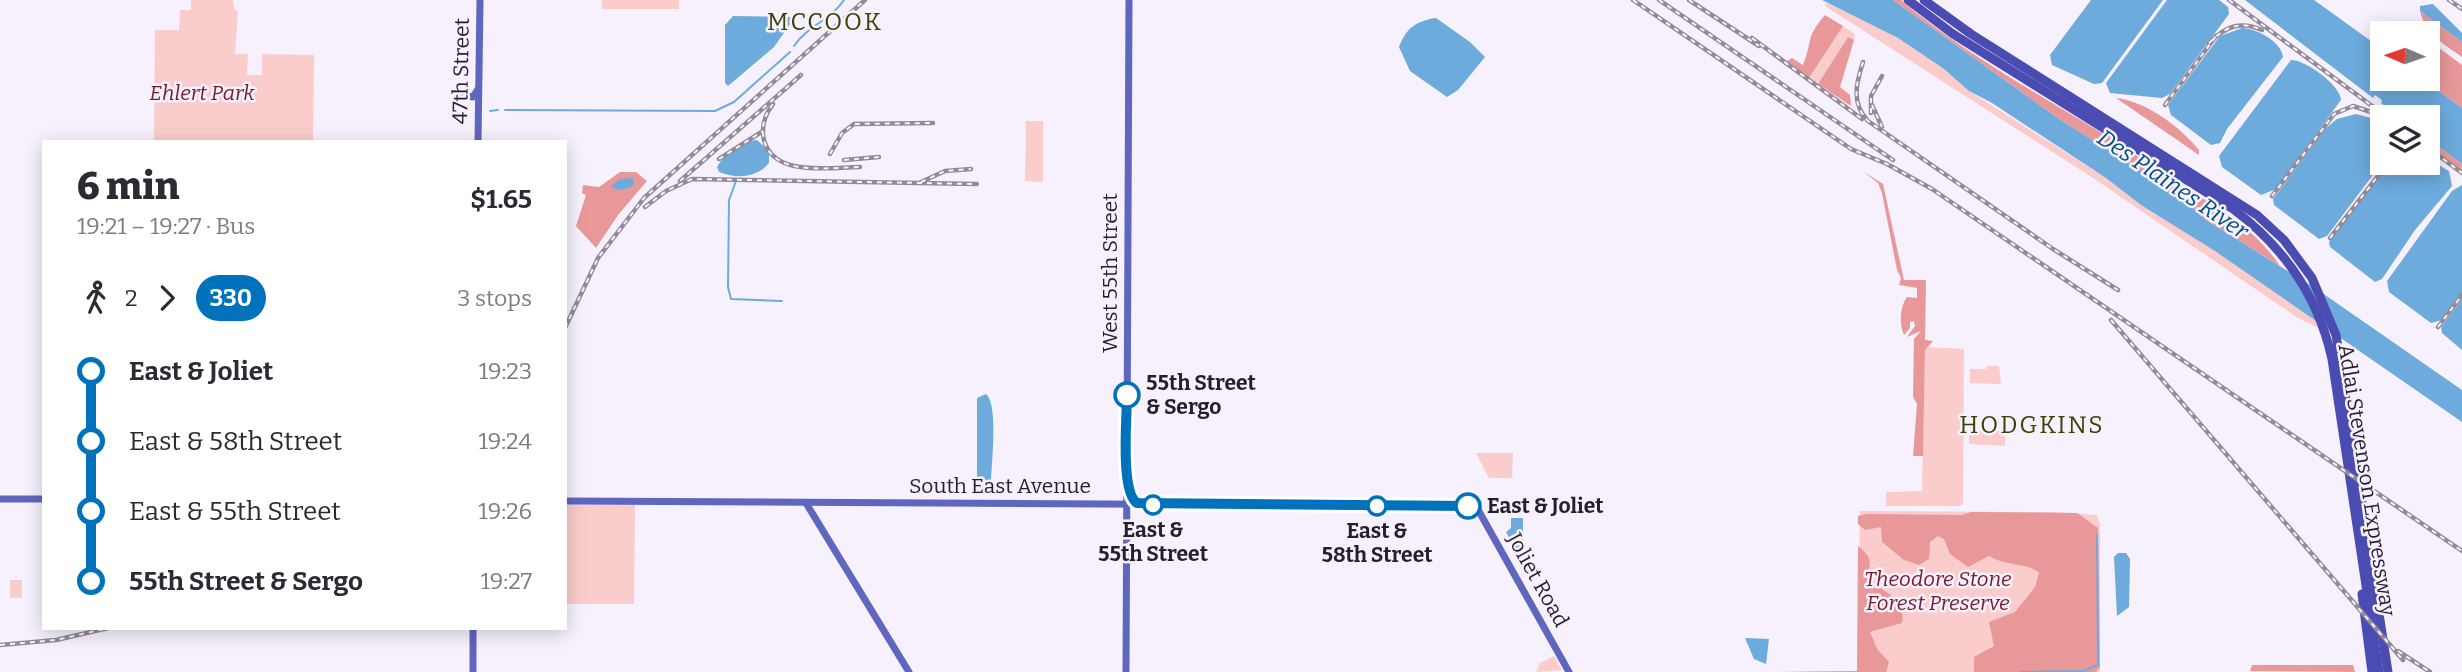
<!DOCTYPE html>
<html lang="en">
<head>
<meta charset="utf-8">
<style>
	body { margin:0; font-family:Bitter,serif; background:#f2f2f3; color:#2b2b33; height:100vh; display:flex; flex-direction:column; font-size:26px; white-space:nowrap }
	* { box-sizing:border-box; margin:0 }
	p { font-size:23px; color:#7c7c81 }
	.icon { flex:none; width:38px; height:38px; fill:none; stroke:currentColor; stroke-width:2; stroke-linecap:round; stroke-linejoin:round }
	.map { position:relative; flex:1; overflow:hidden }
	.drawer { position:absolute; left:42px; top:140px; width:525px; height:490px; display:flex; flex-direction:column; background:#fff; border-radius:0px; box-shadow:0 4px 18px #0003 }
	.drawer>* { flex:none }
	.badge { padding:0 14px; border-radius:23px; font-size:24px; line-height:46px }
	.needle { width:46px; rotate:272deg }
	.buttons { position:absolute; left:2370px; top:21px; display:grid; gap:14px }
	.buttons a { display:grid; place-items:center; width:70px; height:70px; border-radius:0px; background:#fff; box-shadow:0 4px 18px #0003; font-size:35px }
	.map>.badge { position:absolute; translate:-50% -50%; box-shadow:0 0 0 4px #fff }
	.legs { display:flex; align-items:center; gap:10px; height:77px; padding:0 35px; font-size:23px }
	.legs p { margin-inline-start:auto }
	.overview { display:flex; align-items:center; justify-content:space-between; height:119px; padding:0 35px }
	h1 { font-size:38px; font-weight:800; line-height:52px }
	ul { padding:0 35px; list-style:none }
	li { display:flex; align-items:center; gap:24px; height:70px; font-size:26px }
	li i { display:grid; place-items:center; width:10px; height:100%; margin:0 9px; background:currentColor }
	li i::after { content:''; width:18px; height:18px; margin:-9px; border:5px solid; border-radius:50%; background:#fff }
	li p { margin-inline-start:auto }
	li:first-child i { background:linear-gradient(#0000 50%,currentColor 0) }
	li:last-child i { background:linear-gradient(currentColor 50%,#0000 0) }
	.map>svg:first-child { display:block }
	.green { fill:#fbcccc }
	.forest { fill:#e9989a }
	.water { fill:#6dabdd }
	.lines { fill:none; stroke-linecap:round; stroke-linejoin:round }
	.stream { stroke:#6dabdd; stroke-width:2 }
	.major { stroke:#5f66bd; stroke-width:7 }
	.highway { stroke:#4a4cb1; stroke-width:9 }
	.rail-casing { stroke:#918a97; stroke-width:4.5 }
	.rail { stroke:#f7f0fd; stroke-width:2; stroke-dasharray:5; stroke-linecap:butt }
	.line-1-casing { stroke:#fff; stroke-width:16 }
	.line-1 { stroke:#0072bc; stroke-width:10 }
	.stop-1-dot { fill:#fff; stroke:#0072bc; stroke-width:3.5 }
	.labels { text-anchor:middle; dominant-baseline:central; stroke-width:5; stroke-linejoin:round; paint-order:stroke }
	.street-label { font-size:21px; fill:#261f2b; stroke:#f7f0fd }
	.park-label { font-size:21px; font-style:italic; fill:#781a27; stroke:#f7f0fd }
	.stop-label { font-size:21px; font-weight:bold; fill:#261f2b; stroke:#f7f0fd; text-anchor:start }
	.water-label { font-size:23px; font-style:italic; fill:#00507e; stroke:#f7f0fd }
	.quarter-label { font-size:24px; letter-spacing:2px; fill:#384205; stroke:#f7f0fd }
</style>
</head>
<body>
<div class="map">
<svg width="2462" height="672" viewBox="0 0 2462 672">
	<rect width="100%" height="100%" fill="#f7f0fd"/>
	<g class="green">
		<polygon points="191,0 233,0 234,8 238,11 235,54 248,54 247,75 262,75 262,54 314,55 313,142 154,142 155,30 179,30 180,10 191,10"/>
		<rect x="602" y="0" width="77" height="9"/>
		<polygon points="1826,3 1884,29 1944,69 1969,91 2106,178 2141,205 2216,251 2316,321 2319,328 2298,318 2093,178 1825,6"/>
		<polygon points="1843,26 1855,34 1854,40 1848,37 1818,84 1809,78"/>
		<polygon points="1026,121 1043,121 1043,182 1025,181"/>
		<polygon points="1925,347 1964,349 1963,503 1960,506 1886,506 1886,492 1922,491"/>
		<polygon points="1987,366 1999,366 2001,384 1970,383 1970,369 1986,369"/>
		<polygon points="1969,430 2005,431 2005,446 1969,444"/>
		<polygon points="1476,453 1513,453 1512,478 1489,478"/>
		<polygon points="565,505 635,505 634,604 565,604"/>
		<polygon points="1860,511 2054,512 2097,515 2100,525 2100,672 1775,672 1857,671"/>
		<rect x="10" y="580" width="12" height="18"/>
		<polygon points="1554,656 1562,670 1536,672 1540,663"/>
	</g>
	<g class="forest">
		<path d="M 1893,0 L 1901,0 C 1969,58 2049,99 2124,147 C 2136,154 2147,164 2159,172 C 2203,200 2250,221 2280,266 L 2206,220 L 2177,194 L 2059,119 Z"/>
		<path d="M 2420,11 L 2462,42 L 2462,57 C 2444,44 2425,34 2420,11 Z"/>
		<path d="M 1825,15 L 1843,26 L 1809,78 L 1787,61 L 1792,58 L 1803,65 C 1813,40 1805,38 1825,15 Z"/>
		<polygon points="1848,37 1854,40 1840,87 1850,95 1851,106 1818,84"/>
		<polygon points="2431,42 2462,65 2462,108 2422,79 2427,79 2427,46"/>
		<path d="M 2116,98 C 2146,101 2180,127 2199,150 L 2199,155 Z"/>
		<polygon points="2427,138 2462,164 2462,171 2427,145"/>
		<polygon points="620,172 636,172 647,181 618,215 596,248 576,226 586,195 582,193 583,185 599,187"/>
		<path d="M 1864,172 L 1883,184 L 1904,280 L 1926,280 L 1925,340 L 1933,341 L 1925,350 L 1923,456 L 1913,456 L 1917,404 L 1913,397 L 1914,339 L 1921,331 L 1907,337 L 1915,326 L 1914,321 L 1910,322 L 1910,328 L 1904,335 C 1899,325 1900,306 1907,297 L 1917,298 L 1917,288 L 1899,285 L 1901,278 L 1897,270 L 1882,193 L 1878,183 Z"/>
		<path d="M 1971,512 L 2077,513 L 2098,528 L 2100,667 L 2096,672 L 1974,672 L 1974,657 L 1994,646 L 1989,622 L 2015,612 L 2035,587 L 2039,573 C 2029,563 2005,566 1989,556 L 1968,567 L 1950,554 L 1944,539 L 1938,536 L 1930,542 L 1929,559 L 1919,565 L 1904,560 L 1882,542 L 1881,527 L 1865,530 L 1858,524 L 1858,516 L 1867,514 L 1962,515 Z"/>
		<path d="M 1858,546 C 1876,561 1868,561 1868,580 C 1883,591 1907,599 1902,623 L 1870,632 L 1877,649 L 1889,662 L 1886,672 L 1775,672 L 1857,671 Z"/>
		<polygon points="2252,665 2353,665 2355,672 2250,671"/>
	</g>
	<g class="water">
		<polygon points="1822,0 1893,0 2059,119 2177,194 2206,220 2315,288 2462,390 2462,422 2215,251 2141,205 2106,178 1992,103 1969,91 1944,69 1898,38"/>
		<polygon points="2091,0 2163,0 2102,83 2094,84 2052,65 2050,55"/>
		<polygon points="2167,0 2219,0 2228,7 2229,14 2170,94 2162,98 2110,93 2106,83"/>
		<polygon points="2245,0 2314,0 2382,49 2382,79 2422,79 2462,108 2462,164 2430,140 2432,137 2427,133 2427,117 2399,117 2381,103 2382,100 2375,95 2373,98"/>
		<polygon points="2433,4 2462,33 2462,42 2420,11 2420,6"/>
		<polygon points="733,16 795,17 774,47 728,86 725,83 725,25"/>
		<path d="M 1436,18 L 1470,42 L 1485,57 L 1458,90 L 1447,97 L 1410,71 L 1399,47 C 1406,28 1416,21 1436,18 Z"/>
		<path d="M 2242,28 C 2256,28 2282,42 2283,57 L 2227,129 L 2220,143 L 2211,145 L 2171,115 L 2168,105 L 2220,36 Z"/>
		<path d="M 2291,60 C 2306,60 2340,85 2341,100 L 2276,189 L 2261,195 L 2222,167 L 2219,156 Z"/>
		<polygon points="2356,114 2382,121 2382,163 2327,236 2319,239 2274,205 2273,199 2326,128 2337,119"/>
		<path d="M 757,140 L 769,151 L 769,163 C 757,178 736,179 719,172 L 717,167 C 724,154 742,141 757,140 Z"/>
		<polygon points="2427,158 2449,171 2452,186 2415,230 2382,279 2375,282 2330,247 2329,242 2387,164 2427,163"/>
		<path d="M 633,178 L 634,185 C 627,189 617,193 611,186 L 620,179 Z"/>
		<polygon points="2462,185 2462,293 2442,320 2431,323 2389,292 2387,281 2452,191"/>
		<polygon points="2462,299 2462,350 2442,333 2441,327"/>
		<path d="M 986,394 C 999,406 991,467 991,486 L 980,489 L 977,486 L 977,398 Z"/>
		<polygon points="1511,518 1523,518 1523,561 1506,532 1511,528"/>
		<polygon points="2118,553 2126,553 2130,559 2129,607 2117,616 2114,557"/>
		<polygon points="1745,638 1769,639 1766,664 1754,659"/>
	</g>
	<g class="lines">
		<g class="stream">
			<path d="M 794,46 C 807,26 831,20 844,0"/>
			<polyline points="505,110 715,111 734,102 790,52"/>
			<polyline points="490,111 498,110"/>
			<polyline points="736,181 729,200 728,287 731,299 782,301"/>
			<polyline points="2021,672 2083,671 2098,665 2097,535"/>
		</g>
		<g class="major">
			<polyline points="464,95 473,97 478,89"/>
			<polyline points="478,142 480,0"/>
			<polyline points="0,499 44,499"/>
			<polyline points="565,501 1476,506 1569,672"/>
			<polyline points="806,503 909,672"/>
			<polyline points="473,672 473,628"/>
			<polyline points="1126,672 1129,0"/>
		</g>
		<g class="highway">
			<path d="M 1908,0 L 1953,34 L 2233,209 C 2284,247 2318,296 2332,359 L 2379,672"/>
			<polyline points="1924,0 1971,34 2257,215 2284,240 2312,278 2336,335 2388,672"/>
			<polyline points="2362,594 2372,672"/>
		</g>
		<g class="rail-casing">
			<g id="rail">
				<polyline points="1633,0 1851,149 1887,164 1932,189 2462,551"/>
				<polyline points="1659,0 1893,160"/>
				<polyline points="1689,0 1759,46"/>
				<polyline points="2229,0 2387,117"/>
				<polyline points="2449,0 2462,9"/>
				<polyline points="1752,38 1862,119"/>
				<path d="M 2209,43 C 2225,27 2240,20 2262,30"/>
				<path d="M 1863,62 C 1856,84 1851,103 1868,121 L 2053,249 L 2118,290"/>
				<path d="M 773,104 C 766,113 762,123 763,135 C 769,179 830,167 860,167"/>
				<polyline points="1872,105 1882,127"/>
				<polyline points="2165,105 2216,36"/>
				<polyline points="1871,113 1871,96 1882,76"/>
				<polyline points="2427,147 2462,173"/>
				<polyline points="830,154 842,133 854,124 933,123"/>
				<polyline points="719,159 763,131"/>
				<polyline points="844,160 879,157"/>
				<polyline points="680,181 801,75"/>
				<polyline points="921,182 945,171 971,169"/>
				<polyline points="2272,196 2334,114 2353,106 2371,112"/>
				<polyline points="645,207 666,191 692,179 977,184"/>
				<polyline points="2330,238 2388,163"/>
				<polyline points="2111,320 2403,660"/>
				<polyline points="2438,327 2462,295"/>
				<polyline points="565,328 598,258 644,198 865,0"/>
				<polyline points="0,645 56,640 108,628"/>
				<polyline points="2398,651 2430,672"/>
			</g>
		</g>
		<use href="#rail" class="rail"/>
	</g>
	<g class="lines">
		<g class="line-1-casing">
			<path id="line-1" d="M 1127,395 C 1127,416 1120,492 1137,503 L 1468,506"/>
		</g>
		<use href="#line-1" class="line-1"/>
	</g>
	<g class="stop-1-dot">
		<circle cx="1127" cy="395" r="12"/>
		<circle cx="1153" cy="505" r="9"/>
		<circle cx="1377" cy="506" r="9"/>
		<circle cx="1468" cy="506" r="12"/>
	</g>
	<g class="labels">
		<g class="street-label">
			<text transform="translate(461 71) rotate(-89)">47th Street</text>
			<text transform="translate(1110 273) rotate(-90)">West 55th Street</text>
			<text transform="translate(2367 480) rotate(81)">Adlai Stevenson Expressway</text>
			<text x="1000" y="486">South East Avenue</text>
			<text transform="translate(1538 580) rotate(61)">Joliet Road</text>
		</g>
		<g class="park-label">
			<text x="202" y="93">Ehlert Park</text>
			<text x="1938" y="579">Theodore Stone<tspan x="1938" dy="24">Forest Preserve</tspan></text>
		</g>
		<g class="stop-label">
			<text x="1146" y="383">55th Street<tspan x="1146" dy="24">&amp; Sergo</tspan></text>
			<text x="1487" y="506">East &amp; Joliet</text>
			<text x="1153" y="530" text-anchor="middle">East &amp;<tspan x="1153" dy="24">55th Street</tspan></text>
			<text x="1377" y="531" text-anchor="middle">East &amp;<tspan x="1377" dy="24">58th Street</tspan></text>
		</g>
		<g class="water-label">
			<text transform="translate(2173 184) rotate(34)">Des Plaines River</text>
		</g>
		<g class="quarter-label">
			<text x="825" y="22">MCCOOK</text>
			<text x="2032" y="425">HODGKINS</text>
		</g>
	</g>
</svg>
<div class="buttons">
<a><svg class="needle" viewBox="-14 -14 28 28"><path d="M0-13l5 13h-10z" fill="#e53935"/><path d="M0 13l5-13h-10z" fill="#7c7c81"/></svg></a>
<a><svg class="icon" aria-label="layers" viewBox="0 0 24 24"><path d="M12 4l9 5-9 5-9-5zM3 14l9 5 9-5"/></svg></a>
</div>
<section class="drawer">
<div class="overview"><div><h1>6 min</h1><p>19:21 – 19:27 · Bus</p></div><b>$1.65</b></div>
<div class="legs"><svg class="icon" aria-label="walk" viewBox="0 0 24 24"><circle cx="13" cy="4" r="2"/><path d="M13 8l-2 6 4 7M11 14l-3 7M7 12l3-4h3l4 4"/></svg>2<svg class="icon" aria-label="forward" viewBox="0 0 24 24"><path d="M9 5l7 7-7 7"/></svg><b class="badge" style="background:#0072bc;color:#fff">330</b><p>3 stops</p></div>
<ul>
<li><i style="color:#0072bc"></i><b>East &amp; Joliet</b><p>19:23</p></li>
<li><i style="color:#0072bc"></i><span>East &amp; 58th Street</span><p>19:24</p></li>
<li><i style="color:#0072bc"></i><span>East &amp; 55th Street</span><p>19:26</p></li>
<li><i style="color:#0072bc"></i><b>55th Street &amp; Sergo</b><p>19:27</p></li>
</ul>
</section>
</div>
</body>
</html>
